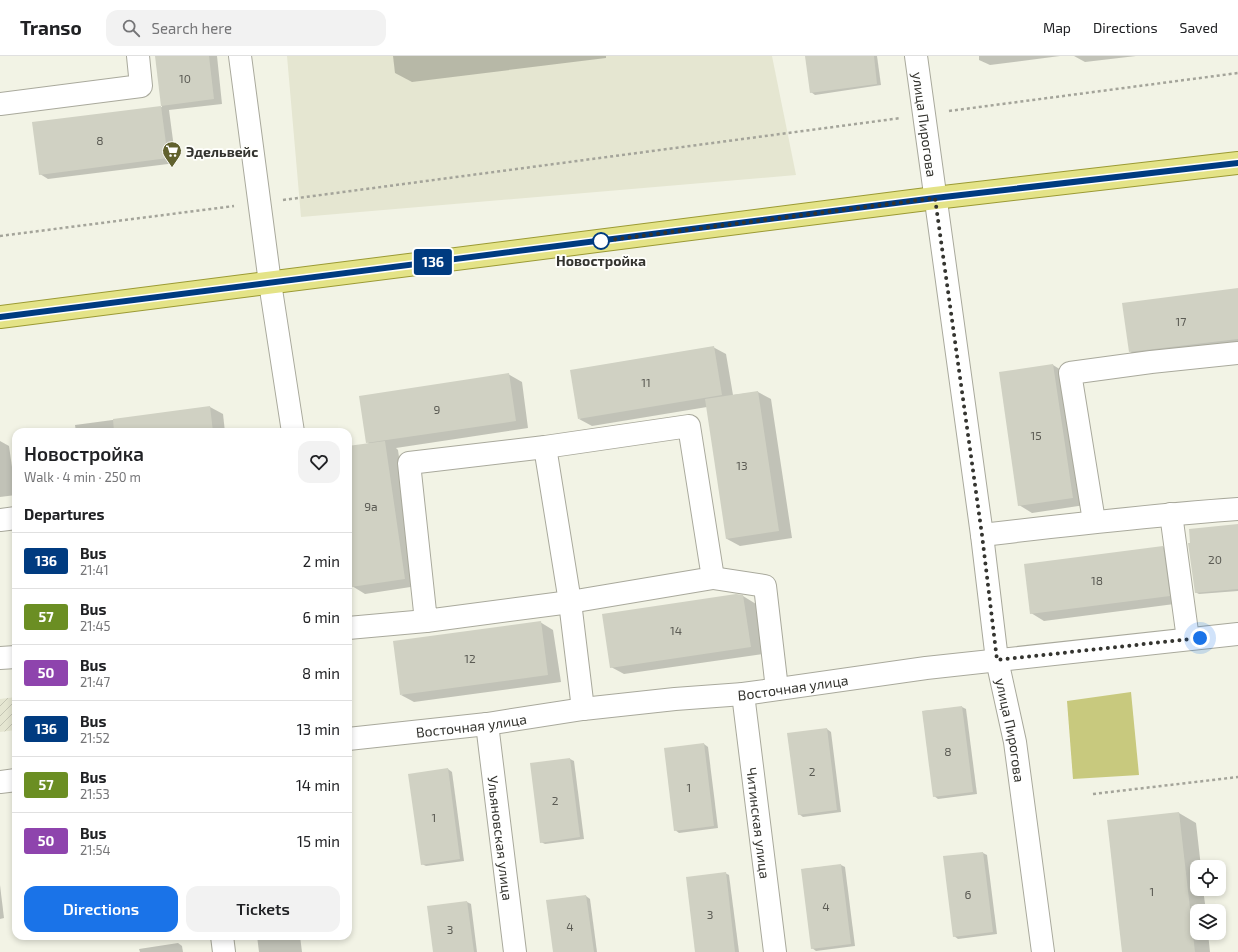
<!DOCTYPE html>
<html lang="en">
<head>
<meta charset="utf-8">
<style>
	body { margin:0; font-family:"Exo 2",sans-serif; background:#f2f2f2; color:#202124; height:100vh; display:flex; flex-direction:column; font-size:15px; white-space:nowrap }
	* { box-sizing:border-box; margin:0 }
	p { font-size:13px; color:#757577 }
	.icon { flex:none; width:22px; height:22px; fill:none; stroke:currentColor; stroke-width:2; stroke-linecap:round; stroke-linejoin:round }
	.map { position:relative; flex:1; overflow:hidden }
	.details { position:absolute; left:12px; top:372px; width:340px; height:512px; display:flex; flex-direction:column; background:#fff; border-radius:12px; box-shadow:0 2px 6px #0003 }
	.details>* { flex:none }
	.badge { padding:0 8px; border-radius:3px; font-size:14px; line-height:26px }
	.controls { position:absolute; left:1190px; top:804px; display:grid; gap:8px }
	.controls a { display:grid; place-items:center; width:36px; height:36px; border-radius:8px; background:#fff; box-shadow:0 2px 6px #0003; font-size:20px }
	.you { position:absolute; width:20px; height:20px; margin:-10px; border:3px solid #fff; border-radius:50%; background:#1a73e8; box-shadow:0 0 0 6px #1a73e833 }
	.map>.badge { position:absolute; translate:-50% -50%; box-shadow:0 0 0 2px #fff }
	h2 { padding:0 12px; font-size:15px; line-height:36px }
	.round { display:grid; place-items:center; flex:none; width:42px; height:42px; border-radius:12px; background:#f2f2f2 }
	.summary { display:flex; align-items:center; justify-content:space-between; height:68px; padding:0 12px }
	h1 { font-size:19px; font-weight:600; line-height:30px }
	.primary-button { display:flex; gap:8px; margin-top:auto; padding:8px 12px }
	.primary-button a { flex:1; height:46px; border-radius:12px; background:#1a73e8; color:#fff; font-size:16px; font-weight:600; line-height:46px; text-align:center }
	.primary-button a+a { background:#f2f2f2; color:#202124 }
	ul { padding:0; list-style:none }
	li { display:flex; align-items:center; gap:12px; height:56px; padding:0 12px; border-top:1px solid #e0e0e0 }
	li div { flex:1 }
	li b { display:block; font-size:15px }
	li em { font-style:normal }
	li .badge { min-width:44px; font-weight:700; text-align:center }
	header { display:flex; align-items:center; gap:24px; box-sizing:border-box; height:56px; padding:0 20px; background:#fff; border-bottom:1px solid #e0e0e0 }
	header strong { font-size:19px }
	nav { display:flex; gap:22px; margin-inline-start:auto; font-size:14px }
	.search { width:280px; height:36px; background:#f2f2f2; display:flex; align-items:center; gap:10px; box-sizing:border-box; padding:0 14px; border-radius:12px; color:#757577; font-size:15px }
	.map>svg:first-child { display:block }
	.built { fill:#e5e6d1 }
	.industrial { fill:url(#industrial-furrows) }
	.green { fill:#c8c97e }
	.shadow { fill:#0003 }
	.building { fill:#d0d1c3 }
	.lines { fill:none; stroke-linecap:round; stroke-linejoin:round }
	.minor-casing { stroke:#a9a99c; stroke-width:24 }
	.major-casing { stroke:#9b9a34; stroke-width:24 }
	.path { stroke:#a4a49a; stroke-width:2.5; stroke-dasharray:3 3; stroke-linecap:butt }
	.minor { stroke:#fff; stroke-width:22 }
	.major { stroke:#e4e387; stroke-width:22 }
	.line-casing { stroke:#fff; stroke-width:9 }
	.line { stroke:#003b80; stroke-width:6 }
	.walk { stroke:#34342f; stroke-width:4; stroke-dasharray:0 7.2 }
	.stop-dot { fill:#fff; stroke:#003b80; stroke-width:2 }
	.labels { text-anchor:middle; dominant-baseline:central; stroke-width:3.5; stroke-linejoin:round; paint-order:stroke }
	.number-label { font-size:12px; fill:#5b5b54 }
	.street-label { font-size:14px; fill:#34342f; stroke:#fffffc }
	.poi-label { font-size:14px; font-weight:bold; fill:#34342f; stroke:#fffffc; text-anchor:start }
	.stop-label { font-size:14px; font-weight:bold; fill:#34342f; stroke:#fffffc }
</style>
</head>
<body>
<header>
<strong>Transo</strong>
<div class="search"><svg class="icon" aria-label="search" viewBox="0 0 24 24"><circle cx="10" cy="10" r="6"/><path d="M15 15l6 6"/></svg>Search here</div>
<nav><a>Map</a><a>Directions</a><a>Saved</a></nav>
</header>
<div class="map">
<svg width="1238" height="896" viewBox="0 0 1238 896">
	<defs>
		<pattern id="industrial-furrows" width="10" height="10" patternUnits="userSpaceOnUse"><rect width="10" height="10" fill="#e5e6d1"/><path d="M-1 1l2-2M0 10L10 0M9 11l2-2" fill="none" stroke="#c5c6b4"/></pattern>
	</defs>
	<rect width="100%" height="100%" fill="#f2f3e5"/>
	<polygon class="built" points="287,0 772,0 796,119 301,161"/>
	<polygon class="industrial" points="16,641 16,674 0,676 0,643"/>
	<polygon class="green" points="1131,636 1139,719 1073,723 1067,645"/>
	<g class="shadow">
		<polygon points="156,0 217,0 222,48 169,54 176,107 48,123 40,118 33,67 162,51"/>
		<polygon points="393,0 606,0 606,2 412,26 395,17"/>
		<polygon points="806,0 877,0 881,29 815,39 811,36"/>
		<polygon points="979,0 1060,0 990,9 979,4"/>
		<polygon points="1074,0 1136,0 1085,6"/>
		<polygon points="1238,233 1238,292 1143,303 1130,296"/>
		<polygon points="713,291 726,298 733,339 758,336 771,343 792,482 740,490 727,483 707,351 592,370 579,363"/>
		<polygon points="1053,309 1066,317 1085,449 1032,457 1019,449 1000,317"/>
		<polygon points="508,318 522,326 528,372 396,392 398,394 417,530 365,538 352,530 348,502 348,391 370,388 367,387"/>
		<polygon points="210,351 223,358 225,376 76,376 75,369"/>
		<polygon points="0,385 9,390 16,439 0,441"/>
		<polygon points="1238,469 1238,535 1199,538 1195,536"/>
		<polygon points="1163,491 1176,499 1182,547 1044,565 1031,557"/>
		<polygon points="743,540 756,548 763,598 624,618 611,611"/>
		<polygon points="540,566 553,574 561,626 414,646 401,639"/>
		<polygon points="962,651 966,653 977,738 938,743 934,740 923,655"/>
		<polygon points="827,673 831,676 841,756 803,761 799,758"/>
		<polygon points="704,688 708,691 718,772 679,777 675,774"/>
		<polygon points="570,703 574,705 584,783 545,788 541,786"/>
		<polygon points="448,713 452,716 464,805 426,810 422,808 410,719"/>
		<polygon points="1179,757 1196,767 1201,811 1197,811 1197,833 1203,833 1206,855 1197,855 1197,877 1208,877 1210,896 1123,896"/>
		<polygon points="983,797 987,799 997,878 958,883 954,880 944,801"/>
		<polygon points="841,809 845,811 855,890 816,895 812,892 803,813"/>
		<polygon points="725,817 729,819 739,896 696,896"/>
		<polygon points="0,829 4,862 0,863"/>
		<polygon points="586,840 590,843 597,896 554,896"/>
		<polygon points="467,846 471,848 477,896 434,896"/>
		<polygon points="257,880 300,880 302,896 259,896"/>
		<polygon points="178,887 182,890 183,896 140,896 139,893"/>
	</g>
	<g class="building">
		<polygon points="155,0 209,0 214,43 161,50"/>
		<polygon points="805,0 874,0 877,28 810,37"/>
		<polygon points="161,50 168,102 39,119 32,66"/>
		<polygon points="1238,232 1238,283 1129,296 1122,247"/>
		<polygon points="714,290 722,339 578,363 570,314"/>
		<polygon points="1053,308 1073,442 1018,450 999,316"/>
		<polygon points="509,317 516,365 366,387 359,340"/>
		<polygon points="758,335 779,475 726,483 705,343"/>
		<polygon points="210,350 213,376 114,376 113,363"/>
		<polygon points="385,385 405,523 351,531 348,510 348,390"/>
		<polygon points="1238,468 1238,533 1195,537 1188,487 1190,487 1189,473"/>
		<polygon points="1163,490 1170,540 1030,558 1024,508"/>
		<polygon points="736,538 743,539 751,591 610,612 602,558"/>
		<polygon points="541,565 548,619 400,639 393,585"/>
		<polygon points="962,650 973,736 933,741 922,655"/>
		<polygon points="827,672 837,754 798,759 787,677"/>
		<polygon points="704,687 714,770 674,775 664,692"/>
		<polygon points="570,702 580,781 540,787 530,707"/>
		<polygon points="448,712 460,803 421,809 408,718"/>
		<polygon points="1179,756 1195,896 1122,896 1107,764"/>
		<polygon points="983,796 993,876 953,881 943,800"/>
		<polygon points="841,808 851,888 811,893 801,813"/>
		<polygon points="726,816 735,896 695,896 686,821"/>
		<polygon points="586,839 594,896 553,896 546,844"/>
		<polygon points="467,845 474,896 433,896 427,850"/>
	</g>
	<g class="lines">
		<g class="minor-casing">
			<g id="minor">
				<polyline points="240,0 270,227 293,376"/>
				<path id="s1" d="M 916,0 L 982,479 L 997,604 L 1015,686 L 1043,896"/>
				<polyline points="0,48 141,30 138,0"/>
				<polygon points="689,370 713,522 570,546 426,565 409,407 545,391"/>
				<polyline points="545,391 570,546 583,653"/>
				<polyline points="1171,458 1188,583"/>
				<polyline points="0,464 16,462"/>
				<polyline points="1094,465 1070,317 1151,306 1238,297"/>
				<path d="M 982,479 C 1067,469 1152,459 1238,453"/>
				<polyline points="713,522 765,530 777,633"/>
				<polyline points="348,572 426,565"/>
				<polyline points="0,602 16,601"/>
				<path id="s2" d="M 743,638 L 775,896"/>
				<path id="s3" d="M 487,668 L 515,896"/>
				<path id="s4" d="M 348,683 L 487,668 L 583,653 L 675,643 L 743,638 L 926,612 L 1238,578"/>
				<polyline points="0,726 16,724"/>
				<polyline points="222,880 224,896"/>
			</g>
		</g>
		<g class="major-casing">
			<polyline id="major" points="0,261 935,142 1238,107"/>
		</g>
		<g class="path">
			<polyline points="949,55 1238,17"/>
			<polyline points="283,144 901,62"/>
			<polyline points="0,180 234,150"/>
			<polyline points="1093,738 1238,721"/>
		</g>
		<use href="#minor" class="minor"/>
		<use href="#major" class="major"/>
	</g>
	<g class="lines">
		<g class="line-casing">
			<polyline id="line" points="0,261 935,142 1238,107"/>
		</g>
		<use href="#line" class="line"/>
		<polyline class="walk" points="601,185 935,142 982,479 997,604 1200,582"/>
	</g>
	<defs>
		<g id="supermarket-pin" transform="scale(1)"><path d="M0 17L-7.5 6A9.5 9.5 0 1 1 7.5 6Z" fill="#61612e" stroke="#fffffc"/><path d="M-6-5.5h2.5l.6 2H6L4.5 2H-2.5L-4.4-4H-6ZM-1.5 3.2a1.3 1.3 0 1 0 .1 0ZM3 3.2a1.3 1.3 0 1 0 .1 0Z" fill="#fff"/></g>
	</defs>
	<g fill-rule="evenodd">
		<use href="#supermarket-pin" x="172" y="95"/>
	</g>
	<circle class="stop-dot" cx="601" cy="185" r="8"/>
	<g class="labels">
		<g class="number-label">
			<text x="185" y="22">10</text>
			<text x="100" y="84">8</text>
			<text x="1181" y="265">17</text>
			<text x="646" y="326">11</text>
			<text x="437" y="353">9</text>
			<text x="1036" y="379">15</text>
			<text x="742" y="409">13</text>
			<text x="371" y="450">9а</text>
			<text x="1215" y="503">20</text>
			<text x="1097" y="524">18</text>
			<text x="676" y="574">14</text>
			<text x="470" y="602">12</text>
			<text x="948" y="695">8</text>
			<text x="812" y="715">2</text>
			<text x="689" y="731">1</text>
			<text x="555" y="744">2</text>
			<text x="434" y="761">1</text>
			<text x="1152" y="835">1</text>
			<text x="968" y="838">6</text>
			<text x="826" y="850">4</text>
			<text x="710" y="858">3</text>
			<text x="570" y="870">4</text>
			<text x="450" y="873">3</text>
		</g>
		<g class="street-label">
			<text stroke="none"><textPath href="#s1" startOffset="69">улица Пирогова</textPath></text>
			<text stroke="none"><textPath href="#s4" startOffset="448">Восточная улица</textPath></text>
			<text stroke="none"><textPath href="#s4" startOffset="124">Восточная улица</textPath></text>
			<text stroke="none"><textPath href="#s1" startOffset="681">улица Пирогова</textPath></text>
			<text stroke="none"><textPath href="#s2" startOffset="130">Читинская улица</textPath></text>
			<text stroke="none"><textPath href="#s3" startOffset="115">Ульяновская улица</textPath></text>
		</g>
		<g class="poi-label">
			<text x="186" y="95">Эдельвейс</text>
		</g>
		<g class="stop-label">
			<text x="601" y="204">Новостройка</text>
		</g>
	</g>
</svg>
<div class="controls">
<a><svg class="icon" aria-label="locate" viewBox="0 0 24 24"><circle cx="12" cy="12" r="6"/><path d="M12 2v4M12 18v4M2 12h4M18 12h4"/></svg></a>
<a><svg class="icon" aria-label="layers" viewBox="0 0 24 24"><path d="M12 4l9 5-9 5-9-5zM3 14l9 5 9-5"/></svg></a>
</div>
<div class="you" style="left:1200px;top:582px"></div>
<b class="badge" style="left:433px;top:206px;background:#003b80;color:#fff">136</b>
<section class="details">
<div class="summary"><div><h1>Новостройка</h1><p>Walk · 4 min · 250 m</p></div><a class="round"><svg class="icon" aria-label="heart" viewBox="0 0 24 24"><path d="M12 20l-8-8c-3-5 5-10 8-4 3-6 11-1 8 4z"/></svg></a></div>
<h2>Departures</h2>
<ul>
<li><span class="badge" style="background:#003b80;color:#fff">136</span><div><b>Bus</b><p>21:41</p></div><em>2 min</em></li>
<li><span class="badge" style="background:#6b8e23;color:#fff">57</span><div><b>Bus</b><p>21:45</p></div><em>6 min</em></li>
<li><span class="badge" style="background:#8e44ad;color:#fff">50</span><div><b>Bus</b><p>21:47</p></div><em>8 min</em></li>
<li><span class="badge" style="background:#003b80;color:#fff">136</span><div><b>Bus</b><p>21:52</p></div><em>13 min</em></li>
<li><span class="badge" style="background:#6b8e23;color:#fff">57</span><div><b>Bus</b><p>21:53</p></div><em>14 min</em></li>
<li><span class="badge" style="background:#8e44ad;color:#fff">50</span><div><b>Bus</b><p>21:54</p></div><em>15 min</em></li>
</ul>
<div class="primary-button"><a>Directions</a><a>Tickets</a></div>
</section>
</div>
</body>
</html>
